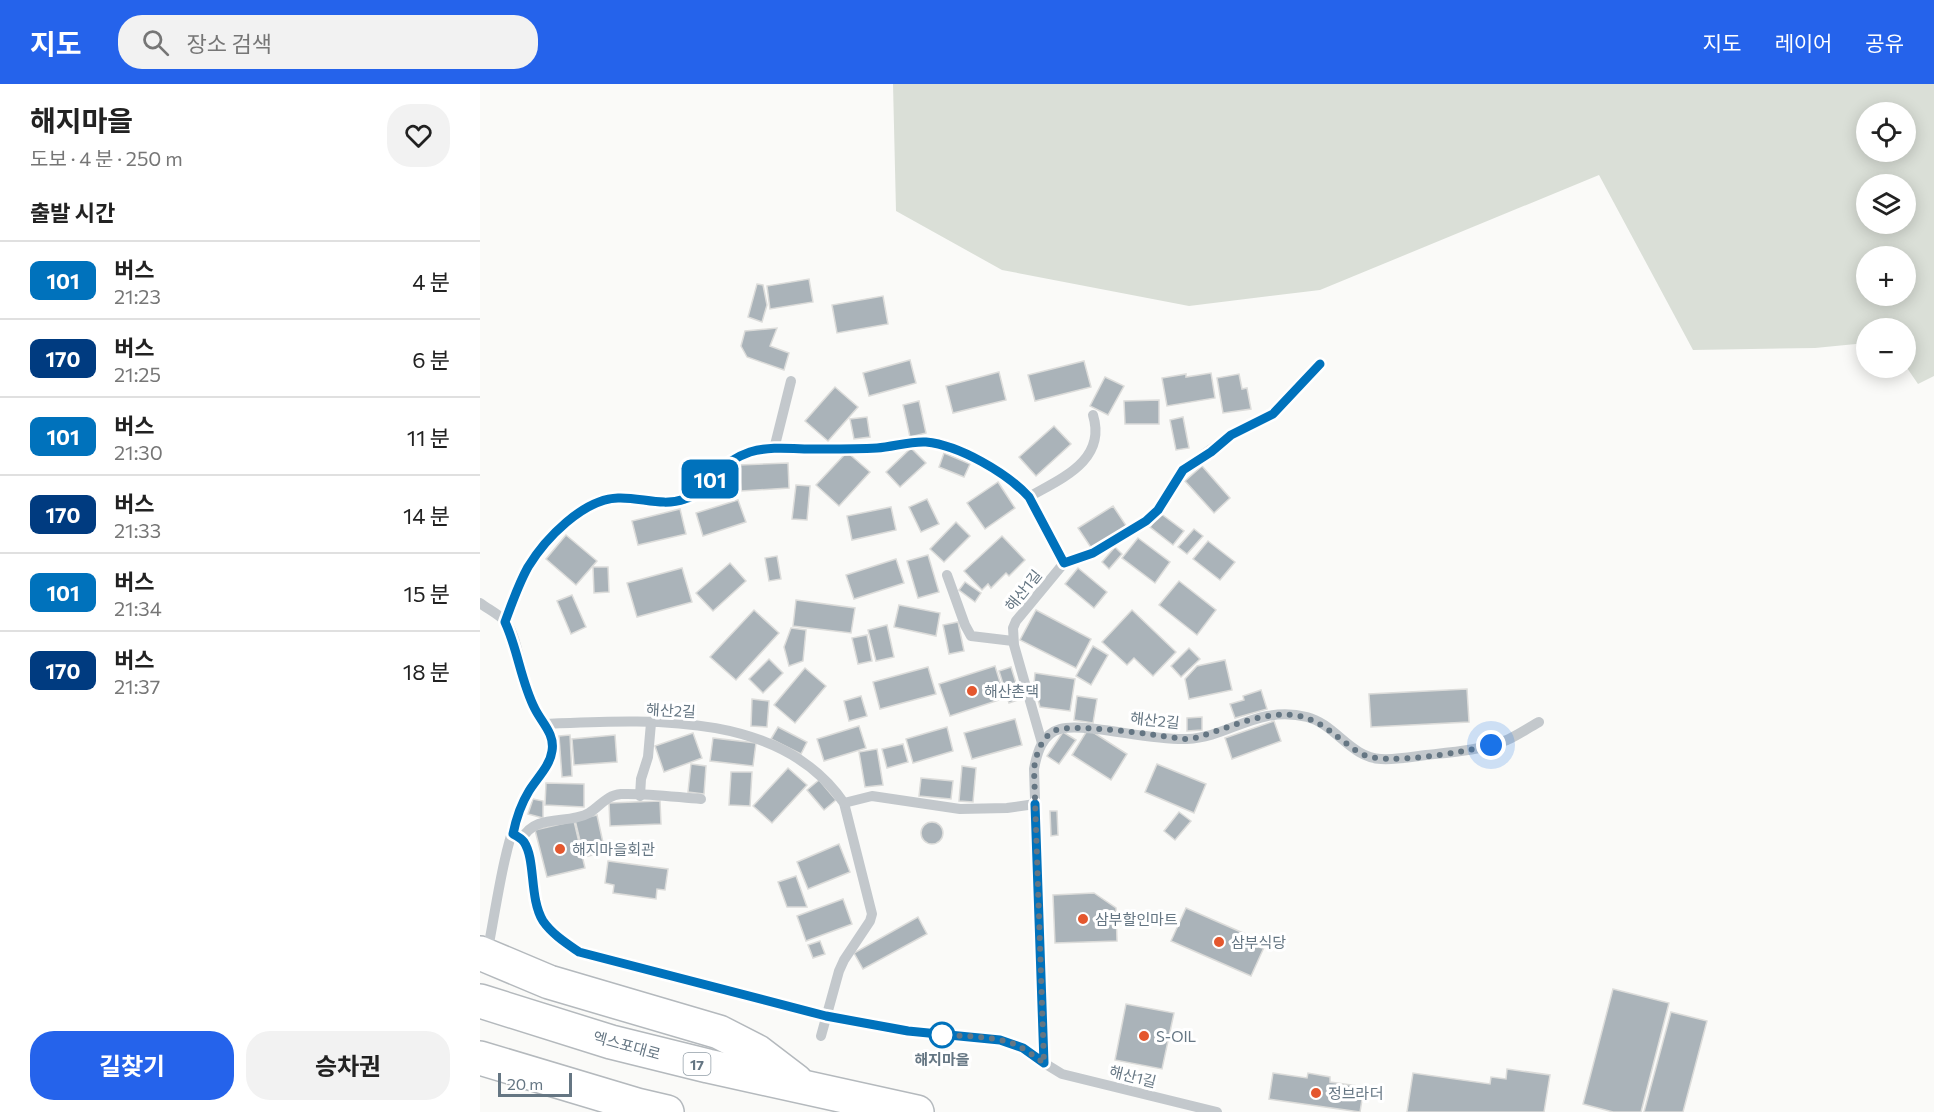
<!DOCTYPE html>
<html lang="ko">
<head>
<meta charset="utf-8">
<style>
	body { margin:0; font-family:Commissioner,"Noto Sans KR",sans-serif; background:#f2f2f2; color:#222; height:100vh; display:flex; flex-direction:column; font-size:22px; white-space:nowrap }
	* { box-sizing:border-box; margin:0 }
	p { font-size:20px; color:#767676 }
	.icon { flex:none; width:33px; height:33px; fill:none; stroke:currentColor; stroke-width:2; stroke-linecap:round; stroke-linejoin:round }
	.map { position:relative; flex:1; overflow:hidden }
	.details { display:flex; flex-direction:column; background:#fff; width:480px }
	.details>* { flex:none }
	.badge { padding:0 12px; border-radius:9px; font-size:21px; line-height:39px }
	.tools { position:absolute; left:1376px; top:18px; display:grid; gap:12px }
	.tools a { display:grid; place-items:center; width:60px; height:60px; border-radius:50%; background:#fff; box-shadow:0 3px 15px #0003; font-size:30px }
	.scale { position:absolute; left:18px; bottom:15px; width:74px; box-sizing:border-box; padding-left:6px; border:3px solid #657683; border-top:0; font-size:16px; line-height:21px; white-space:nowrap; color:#657683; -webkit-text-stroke:4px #fff; paint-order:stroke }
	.you { position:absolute; width:30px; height:30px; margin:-15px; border:4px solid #fff; border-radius:50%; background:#1a73e8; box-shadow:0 0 0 9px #1a73e833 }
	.map>.badge { position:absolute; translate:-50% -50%; box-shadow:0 0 0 3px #fff }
	h2 { padding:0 30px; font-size:22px; line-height:54px }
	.round { display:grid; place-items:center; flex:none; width:63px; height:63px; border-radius:24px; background:#f2f2f2 }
	.summary { display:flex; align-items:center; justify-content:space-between; height:102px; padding:0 30px }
	h1 { font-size:28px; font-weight:700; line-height:45px }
	.action { display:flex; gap:12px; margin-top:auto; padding:12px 30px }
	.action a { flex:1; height:69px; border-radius:24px; background:#2563eb; color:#fff; font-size:24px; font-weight:700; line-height:69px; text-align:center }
	.action a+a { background:#f2f2f2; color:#222 }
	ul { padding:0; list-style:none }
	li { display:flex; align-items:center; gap:18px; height:78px; padding:0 30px; border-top:2px solid #e0e0e0 }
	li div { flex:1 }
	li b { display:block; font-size:22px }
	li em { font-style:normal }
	li .badge { min-width:66px; font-weight:700; text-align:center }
	header { display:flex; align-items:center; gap:36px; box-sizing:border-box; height:84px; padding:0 30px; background:#2563eb; color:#fff }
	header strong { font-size:28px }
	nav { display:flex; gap:33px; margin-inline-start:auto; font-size:21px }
	.search { width:420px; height:54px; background:#f2f2f2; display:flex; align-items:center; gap:15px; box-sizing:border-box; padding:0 21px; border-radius:24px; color:#767676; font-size:22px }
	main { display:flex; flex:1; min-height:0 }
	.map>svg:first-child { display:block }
	.green { fill:#dadfd7; fill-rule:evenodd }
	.building { fill:#aab3b9; stroke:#dcdcda; stroke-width:1.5 }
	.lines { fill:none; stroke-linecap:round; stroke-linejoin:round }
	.trunk-casing { stroke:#b4b9bd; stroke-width:36 }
	.service { stroke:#c3c8cc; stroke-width:10 }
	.trunk { stroke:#fff; stroke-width:33 }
	.line-casing { stroke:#fff; stroke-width:14 }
	.line { stroke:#0072bc; stroke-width:9 }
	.walk { stroke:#657683; stroke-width:6; stroke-dasharray:0 10.8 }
	.poi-dot { fill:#e4572e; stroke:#fff; stroke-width:2 }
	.stop-dot { fill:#fff; stroke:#0072bc; stroke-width:3 }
	.labels { text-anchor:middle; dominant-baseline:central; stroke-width:6; stroke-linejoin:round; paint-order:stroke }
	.shield { fill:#fff; stroke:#939fa8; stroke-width:1.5 }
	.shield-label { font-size:14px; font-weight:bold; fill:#657683 }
	.street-label { font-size:15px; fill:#657683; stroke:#fff }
	.poi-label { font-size:15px; fill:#657683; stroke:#fff; text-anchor:start }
	.stop-label { font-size:15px; font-weight:bold; fill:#657683; stroke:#fff }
</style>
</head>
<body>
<header>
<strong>지도</strong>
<div class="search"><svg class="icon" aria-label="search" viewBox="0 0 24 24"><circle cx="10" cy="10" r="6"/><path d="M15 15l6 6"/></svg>장소 검색</div>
<nav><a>지도</a><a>레이어</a><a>공유</a></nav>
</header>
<main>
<section class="details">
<div class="summary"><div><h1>해지마을</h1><p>도보 · 4 분 · 250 m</p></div><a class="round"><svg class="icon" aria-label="heart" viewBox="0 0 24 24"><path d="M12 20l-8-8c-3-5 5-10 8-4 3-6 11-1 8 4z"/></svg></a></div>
<h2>출발 시간</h2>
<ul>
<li><span class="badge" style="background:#0072bc;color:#fff">101</span><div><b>버스</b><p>21:23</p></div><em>4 분</em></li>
<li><span class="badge" style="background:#003b80;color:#fff">170</span><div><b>버스</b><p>21:25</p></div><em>6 분</em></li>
<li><span class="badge" style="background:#0072bc;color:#fff">101</span><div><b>버스</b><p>21:30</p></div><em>11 분</em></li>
<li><span class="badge" style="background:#003b80;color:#fff">170</span><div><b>버스</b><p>21:33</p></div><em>14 분</em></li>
<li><span class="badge" style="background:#0072bc;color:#fff">101</span><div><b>버스</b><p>21:34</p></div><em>15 분</em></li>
<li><span class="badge" style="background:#003b80;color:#fff">170</span><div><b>버스</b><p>21:37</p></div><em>18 분</em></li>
</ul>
<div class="action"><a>길찾기</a><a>승차권</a></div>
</section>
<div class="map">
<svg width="1454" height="1028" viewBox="0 0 1454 1028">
	<rect width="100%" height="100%" fill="#fafaf8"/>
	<path class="green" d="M 413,0 L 1454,0 L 1454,292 L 1438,300 L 1425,281 L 1425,244 L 1386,244 L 1386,259 L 1335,264 L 1213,266 L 1119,91 L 840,206 L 709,222 L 522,186 L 416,127 ZM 1386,28 L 1425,28 L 1425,68 L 1386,68 ZM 1386,100 L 1425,100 L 1425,140 L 1386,140 ZM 1386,172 L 1425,172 L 1425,212 L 1386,212 Z"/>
	<g class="building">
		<polygon points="329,195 333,218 290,225 287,202"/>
		<polygon points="277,200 283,201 287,221 282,238 268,233"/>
		<polygon points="403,212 408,240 357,249 352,221"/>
		<polygon points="297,244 290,262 309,269 304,286 267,273 261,262 265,247"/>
		<polygon points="430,276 436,299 389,312 383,289"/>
		<polygon points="604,277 611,303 555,317 548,291"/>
		<polygon points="519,288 526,316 473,329 466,302"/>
		<polygon points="731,289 735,314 687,322 682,294 706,290 706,293"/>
		<polygon points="759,290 762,305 767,304 771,325 743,329 737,294"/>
		<polygon points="625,293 644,302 628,331 610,322"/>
		<polygon points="355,303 378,323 348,357 325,337"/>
		<polygon points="679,316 679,340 645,340 644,317"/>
		<polygon points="439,317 446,349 430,353 423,321"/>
		<polygon points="387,333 390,353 374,355 370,335"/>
		<polygon points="703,333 709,364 696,366 690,336"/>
		<polygon points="574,342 591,360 556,392 539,373"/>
		<polygon points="431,364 446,379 420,403 406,388"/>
		<polygon points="367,368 390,388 359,422 336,401"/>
		<polygon points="464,369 490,380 484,393 459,383"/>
		<polygon points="308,379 309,404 261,407 259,381"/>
		<polygon points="722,382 750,414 734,429 705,397"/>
		<polygon points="518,398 535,424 505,445 487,419"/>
		<polygon points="316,401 330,402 327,436 312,435"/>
		<polygon points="447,415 459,440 441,448 429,423"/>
		<polygon points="258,416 266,438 223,452 216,429"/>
		<polygon points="633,422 647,443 612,465 598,444"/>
		<polygon points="411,423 416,446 372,456 367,432"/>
		<polygon points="200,425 206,450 158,461 152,437"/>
		<polygon points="680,429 704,447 693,461 670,443"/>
		<polygon points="476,438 490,452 464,478 450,465"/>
		<polygon points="714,445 723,452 707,470 698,463"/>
		<polygon points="86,451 117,477 96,501 66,475"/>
		<polygon points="522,452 545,476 529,492 526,489 511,504 508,500 502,506 484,487"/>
		<polygon points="658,454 690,478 675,499 642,474"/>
		<polygon points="728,457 755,478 740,496 713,475"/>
		<polygon points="635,463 642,470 629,485 622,478"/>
		<polygon points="448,471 459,508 438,514 427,477"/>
		<polygon points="297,472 301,495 289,497 285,474"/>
		<polygon points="416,475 424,499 374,515 366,491"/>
		<polygon points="250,479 266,497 233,527 216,509"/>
		<polygon points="113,483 128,483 129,508 114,509"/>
		<polygon points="202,484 212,518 157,533 147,499"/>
		<polygon points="598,484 627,508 614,524 585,500"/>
		<polygon points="699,497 736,526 717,551 679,521"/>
		<polygon points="485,498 501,509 495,518 479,506"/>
		<polygon points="92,511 106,543 91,550 77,517"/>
		<polygon points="316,516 375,524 371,549 313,542"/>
		<polygon points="419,521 460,529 456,552 414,543"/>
		<polygon points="274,526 299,549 256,596 230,573"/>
		<polygon points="556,526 611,555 596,584 540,556"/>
		<polygon points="652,526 696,568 673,592 654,574 647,581 622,558"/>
		<polygon points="478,538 484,567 469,570 463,541"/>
		<polygon points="407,541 414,573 396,577 388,546"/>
		<polygon points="311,544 326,546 323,577 309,582 304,563"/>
		<polygon points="387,551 392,577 378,580 372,554"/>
		<polygon points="613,562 628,571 611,601 596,592"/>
		<polygon points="709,564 720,575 701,593 691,582"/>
		<polygon points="289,575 303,589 283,609 269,595"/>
		<polygon points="745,576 752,606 709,615 705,595 717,582"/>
		<polygon points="515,582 525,614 470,632 459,600"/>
		<polygon points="448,583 456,610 400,625 393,598"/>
		<polygon points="531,583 541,615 529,619 519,587"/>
		<polygon points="325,584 346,602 315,639 294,621"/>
		<polygon points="555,589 595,595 590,627 560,623 554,600"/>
		<polygon points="987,605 989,638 891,643 889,610"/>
		<polygon points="781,606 787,625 755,634 750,620 764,616 763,612"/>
		<polygon points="381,612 387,632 369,637 364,617"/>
		<polygon points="597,612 617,615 613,639 594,636"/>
		<polygon points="272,615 289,617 287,643 271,642"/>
		<polygon points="722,633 722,646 707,647 707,634"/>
		<polygon points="535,635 542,661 492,675 484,649"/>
		<polygon points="794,637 801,657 752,675 745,654"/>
		<polygon points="379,642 386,664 344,677 337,655"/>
		<polygon points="298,643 327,658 321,670 291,655"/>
		<polygon points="467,643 473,667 433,679 426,655"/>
		<polygon points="608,645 647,670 631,696 592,671"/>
		<polygon points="583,648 596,656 579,680 567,672"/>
		<polygon points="213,649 222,674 184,688 175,662"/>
		<polygon points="90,651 92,692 82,693 79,652"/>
		<polygon points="135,651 137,678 94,681 92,655"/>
		<polygon points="233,654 276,659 273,682 230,677"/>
		<polygon points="423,660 428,678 407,684 402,665"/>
		<polygon points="397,665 403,701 385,703 379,668"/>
		<polygon points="211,680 226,682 224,710 208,708"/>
		<polygon points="677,680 726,700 714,729 665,708"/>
		<polygon points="482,682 496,684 493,718 479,717"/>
		<polygon points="308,684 327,701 292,739 273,722"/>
		<polygon points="251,688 272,688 270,722 249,721"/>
		<polygon points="441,694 473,697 471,715 439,712"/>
		<polygon points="339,696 356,716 344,726 327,706"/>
		<polygon points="66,699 104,700 104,723 65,721"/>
		<polygon points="53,715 63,717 63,734 48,730"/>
		<polygon points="180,717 181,740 130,742 129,719"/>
		<polygon points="570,727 577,727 578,751 571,752"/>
		<polygon points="699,728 711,737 695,756 684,747"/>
		<polygon points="117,731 125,768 104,773 95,736"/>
		<polygon points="94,737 105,784 67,793 55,746"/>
		<circle cx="452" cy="749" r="11"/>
		<polygon points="359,760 370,788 328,805 317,778"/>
		<polygon points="128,777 188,785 185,806 177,805 176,815 133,809 134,801 125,799"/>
		<polygon points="316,792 327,823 307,823 298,798"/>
		<polygon points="614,809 636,824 637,857 575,859 573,811"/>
		<polygon points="363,815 372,840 326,857 317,832"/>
		<polygon points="706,824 786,859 771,892 691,857"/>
		<polygon points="438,833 447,850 383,885 374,869"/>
		<polygon points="340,857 345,870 333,874 328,861"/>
		<polygon points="1133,905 1189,919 1161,1028 1133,1028 1103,1020"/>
		<polygon points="646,920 694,929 682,985 635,976"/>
		<polygon points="1191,928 1227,937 1203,1028 1164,1028"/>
		<polygon points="1027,985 1070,991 1064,1028 927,1028 933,989 1010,1000 1011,993 1026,995"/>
		<polygon points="793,989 827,994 828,989 850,993 850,998 884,1003 880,1028 789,1015"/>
	</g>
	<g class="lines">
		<g class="trunk-casing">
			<g id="trunk">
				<polyline points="0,869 69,898 239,948 278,968 316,997"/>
				<polyline points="0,917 131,958 228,982 437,1028"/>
				<polyline points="0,974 157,1021 187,1028"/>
			</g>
		</g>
		<g class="service">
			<polyline points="294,365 311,297"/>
			<path d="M 549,413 C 580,395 627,377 613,331"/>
			<polyline points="467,491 485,541 491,552 533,557"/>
			<path d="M 0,519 C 8,525 20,531 26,538 C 38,554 41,592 49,612 C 56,629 77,651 72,670 C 66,690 48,705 40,725 C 24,766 18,811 10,854"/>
			<path d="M 25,538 C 32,519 38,501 48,483 C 65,454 103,416 138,414 C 161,413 182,423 205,416 C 217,412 225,401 233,392 C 244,381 255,373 270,368 C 293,361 320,366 343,365 C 361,365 379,365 397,364 C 413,363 430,357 446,358 C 479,361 528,388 549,413 L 584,479"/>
			<path d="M 64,640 C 164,636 300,625 364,719 L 392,830 L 390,837 L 364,876 L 359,887 L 341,952"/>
			<polyline points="562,659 534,561 533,544 536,537 584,479 613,469 666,437 678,426 703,385 751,351 793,330 840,280"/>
			<polyline points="160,712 161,695 168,673 171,639"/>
			<polyline points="364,719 392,712 480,725 527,724 555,720"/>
			<path d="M 33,750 C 37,752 41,754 44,758 C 57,777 49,814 63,837 C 72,850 86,860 99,868 L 346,932 L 428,947 L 520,956 L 543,964 L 564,979 L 554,685 C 557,669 562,650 580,645 C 591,642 605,644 616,645 C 644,648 679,656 707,655 C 750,653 777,621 827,633 C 855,640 871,674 901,675 C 916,676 931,673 946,671 C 974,668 1001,666 1027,656 C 1038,651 1048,644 1059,638"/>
			<path d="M 42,755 C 55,729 88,741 109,729 C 120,722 127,711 141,710 C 166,709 195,713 221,715"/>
			<polyline points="564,979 582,990 737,1028"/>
		</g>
		<use href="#trunk" class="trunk"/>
	</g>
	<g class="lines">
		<g class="line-casing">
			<path id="line" d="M 555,720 L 564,979 L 543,964 L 520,956 L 428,947 L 346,932 L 99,868 C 86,859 72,850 63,837 C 49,814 56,776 44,758 C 41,754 37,752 33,750 C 36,735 41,720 49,707 C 57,694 70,682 72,667 C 75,650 62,639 55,625 C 41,598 38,566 25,538 C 32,519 38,501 48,483 C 65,455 103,415 138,414 C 161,413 182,423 205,415 C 217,412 225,401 233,392 C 244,381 255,373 270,368 C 293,361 320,366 343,365 C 361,365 379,365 397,364 C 413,363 430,357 446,358 C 479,361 527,389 549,413 L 584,479 L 613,469 L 666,437 L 678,426 L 703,386 L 731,368 L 751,351 L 793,330 L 840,280"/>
		</g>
		<use href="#line" class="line"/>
		<path class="walk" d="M 462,951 L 460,951 C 483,952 510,952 532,959 C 544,964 554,972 564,979 L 554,685 C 556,671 560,657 572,648 C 587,637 681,652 704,655 L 715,654 C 747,645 779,628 813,631 C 841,634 857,655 880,669 C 902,683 985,668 1011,661"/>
	</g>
	<g class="poi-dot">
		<circle cx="492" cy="607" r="6"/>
		<circle cx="80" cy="765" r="6"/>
		<circle cx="603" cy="835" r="6"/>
		<circle cx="739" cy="858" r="6"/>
		<circle cx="664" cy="952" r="6"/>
		<circle cx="836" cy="1009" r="6"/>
	</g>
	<circle class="stop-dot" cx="462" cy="951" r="12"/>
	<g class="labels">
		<rect class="shield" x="203.5" y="969" width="27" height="22" rx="4.5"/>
		<g class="shield-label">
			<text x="217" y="980">17</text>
		</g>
		<g class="street-label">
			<text transform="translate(543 506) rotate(-51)">해산1길</text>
			<text transform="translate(191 626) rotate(3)">해산2길</text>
			<text transform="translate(675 636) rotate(6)">해산2길</text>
			<text transform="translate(147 961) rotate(15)">엑스포대로</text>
			<text transform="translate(653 992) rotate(14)">해산1길</text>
		</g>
		<g class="poi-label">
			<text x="504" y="607">해산촌댁</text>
			<text x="92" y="765">해지마을회관</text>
			<text x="615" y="835">삼부할인마트</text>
			<text x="751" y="858">삼부식당</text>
			<text x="676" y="952">S-OIL</text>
			<text x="848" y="1009">정브라더</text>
		</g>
		<g class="stop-label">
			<text x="462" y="975">해지마을</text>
		</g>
	</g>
</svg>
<div class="tools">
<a><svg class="icon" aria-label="locate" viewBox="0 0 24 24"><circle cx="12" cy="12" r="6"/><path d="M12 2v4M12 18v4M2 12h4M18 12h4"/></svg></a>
<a><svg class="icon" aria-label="layers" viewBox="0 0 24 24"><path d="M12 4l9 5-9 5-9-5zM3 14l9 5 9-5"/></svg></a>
<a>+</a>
<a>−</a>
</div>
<div class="scale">20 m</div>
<div class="you" style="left:1011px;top:661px"></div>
<b class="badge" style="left:230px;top:395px;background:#0072bc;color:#fff">101</b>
</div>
</main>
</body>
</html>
